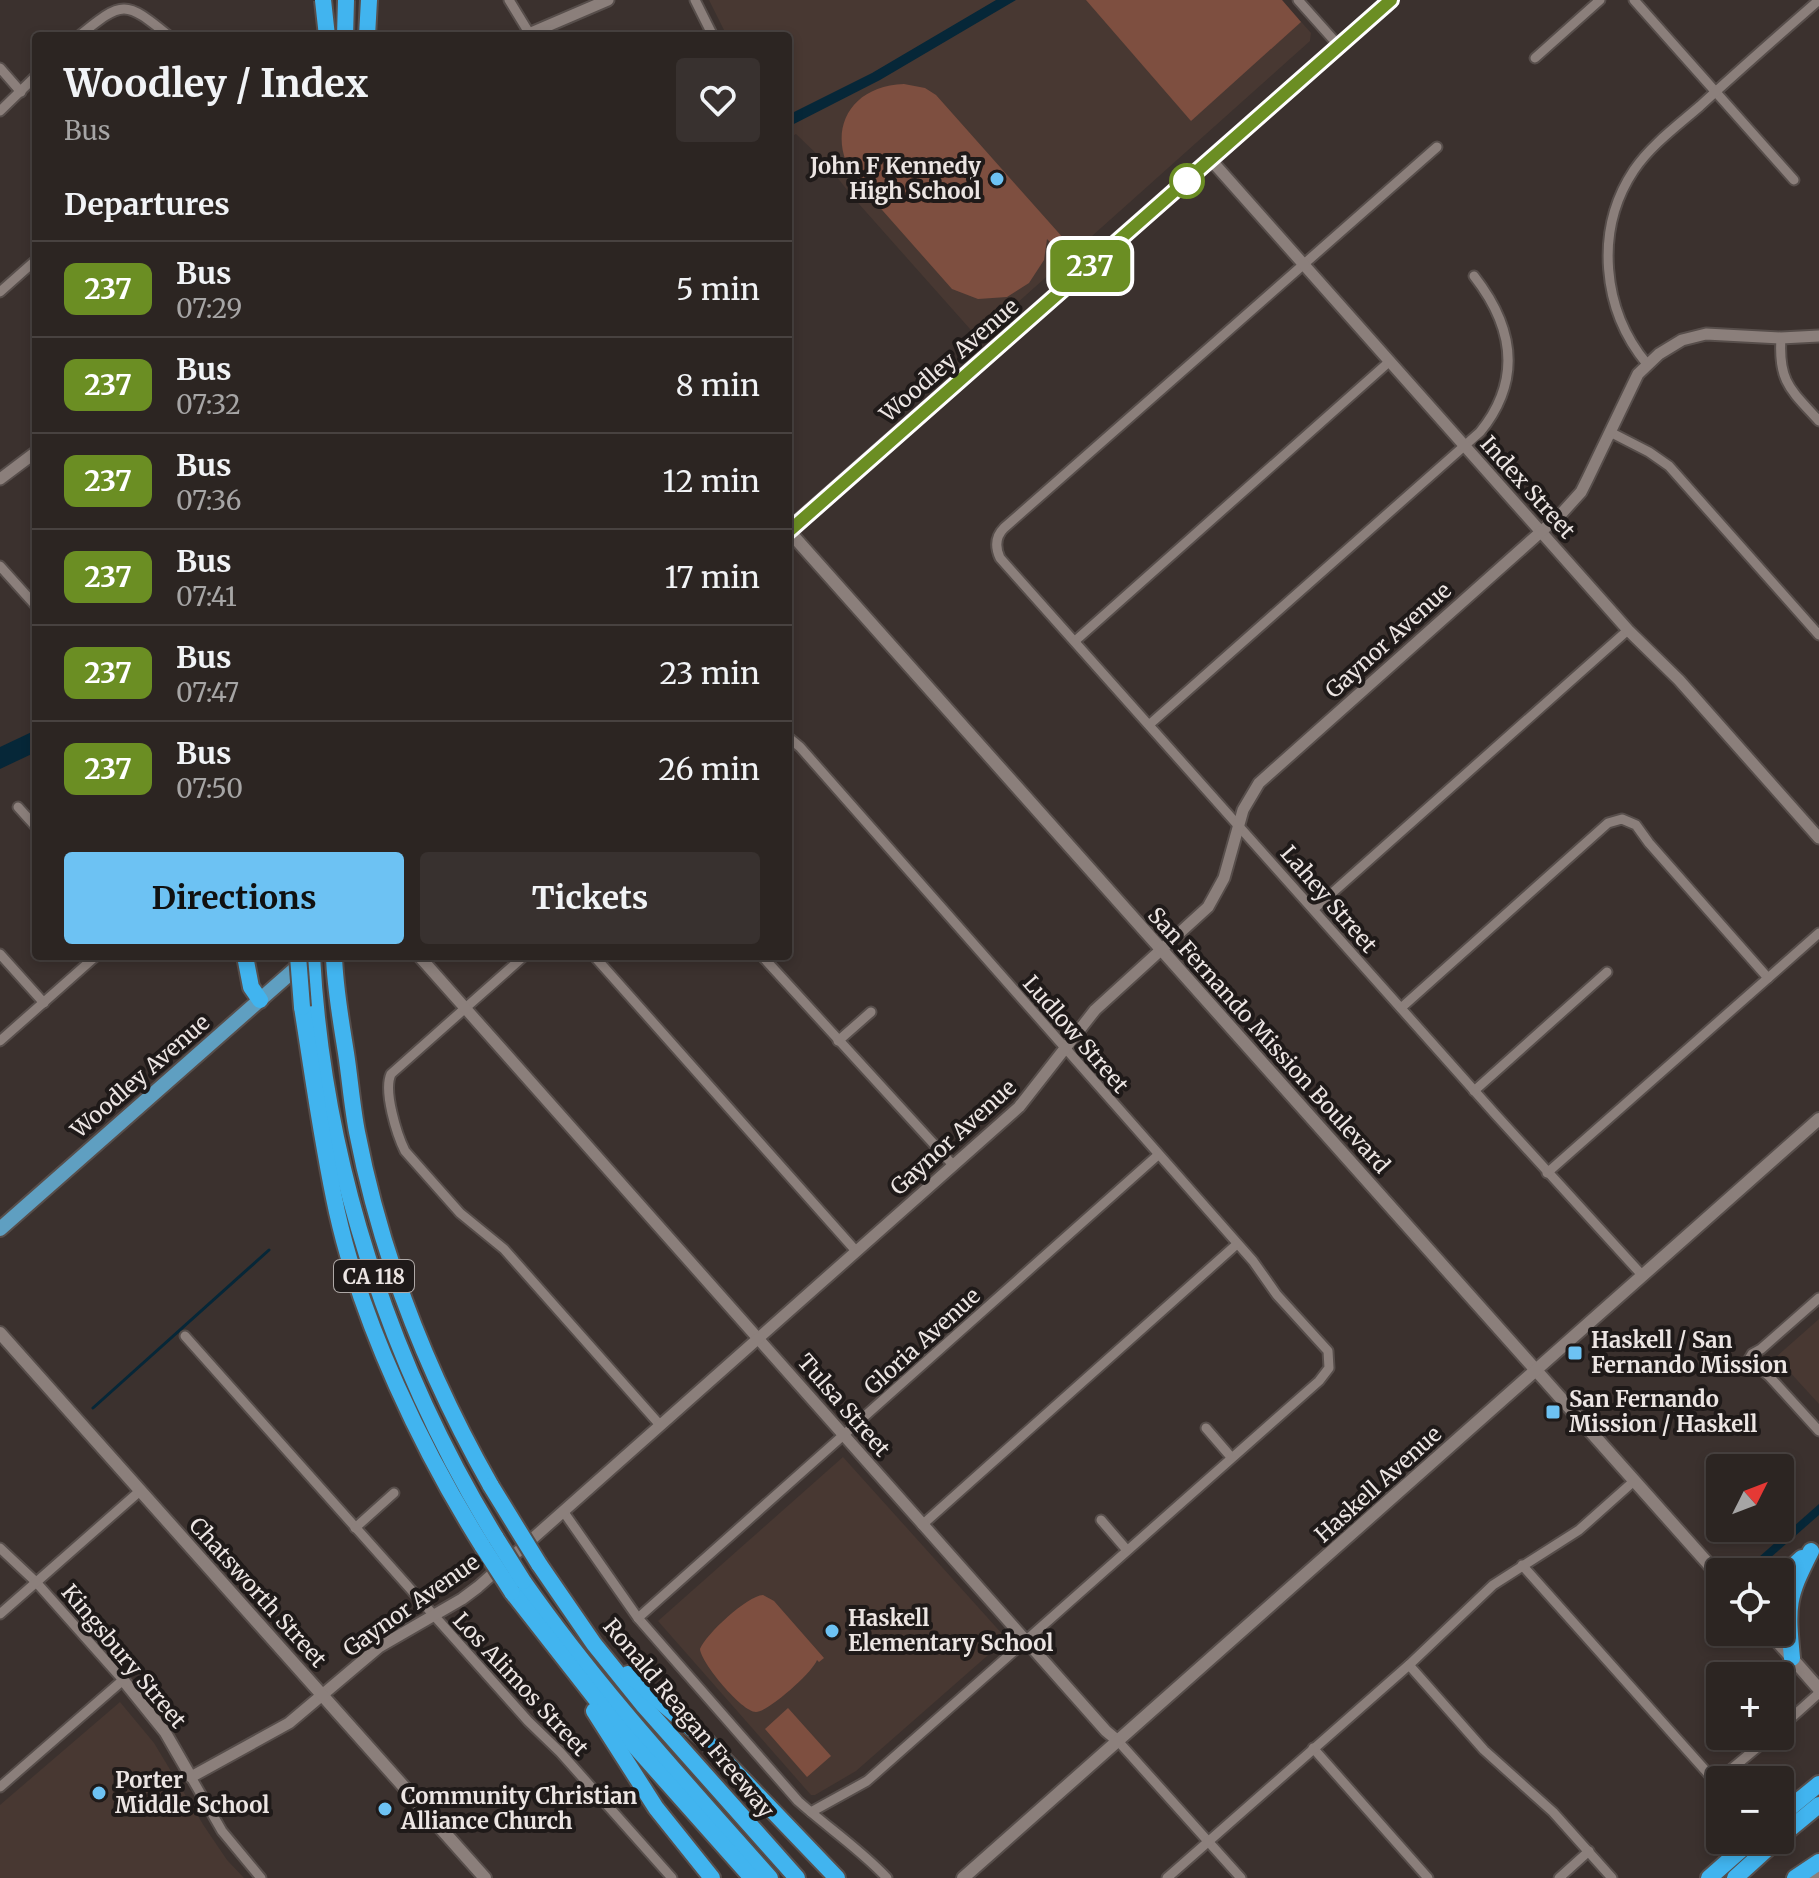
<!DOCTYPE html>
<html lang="en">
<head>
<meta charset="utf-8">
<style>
	body { margin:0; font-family:Merriweather,serif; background:#38312f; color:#f1f3f6; height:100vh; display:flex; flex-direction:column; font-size:30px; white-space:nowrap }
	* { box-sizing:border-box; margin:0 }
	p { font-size:26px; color:#a6a5a5 }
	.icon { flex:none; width:44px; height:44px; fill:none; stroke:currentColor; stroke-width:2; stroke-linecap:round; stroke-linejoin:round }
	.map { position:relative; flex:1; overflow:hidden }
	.side { position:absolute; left:32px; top:32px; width:760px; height:928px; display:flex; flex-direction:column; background:#2c2522; border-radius:8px; box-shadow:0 4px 12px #0003,0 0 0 2px #484240 }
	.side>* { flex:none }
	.badge { padding:0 16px; border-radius:12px; font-size:28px; line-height:52px }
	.needle { width:52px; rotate:48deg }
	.tools { position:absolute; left:1706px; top:1454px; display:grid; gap:16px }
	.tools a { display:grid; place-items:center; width:88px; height:88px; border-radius:8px; background:#2c2522; box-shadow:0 4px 12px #0003,0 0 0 2px #484240; font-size:40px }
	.map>.badge { position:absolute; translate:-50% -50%; box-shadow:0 0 0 4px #fff }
	h2 { padding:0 32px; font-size:30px; line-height:72px }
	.round { display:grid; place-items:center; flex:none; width:84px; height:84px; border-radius:8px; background:#38312f }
	.head { display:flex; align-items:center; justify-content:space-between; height:136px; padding:0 32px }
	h1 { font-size:38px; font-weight:700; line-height:60px }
	.cta { display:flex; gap:16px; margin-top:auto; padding:16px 32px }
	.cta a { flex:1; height:92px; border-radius:8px; background:#6dc2f3; color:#111; font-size:32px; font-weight:700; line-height:92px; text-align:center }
	.cta a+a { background:#38312f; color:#f1f3f6 }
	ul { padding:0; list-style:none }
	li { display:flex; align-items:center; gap:24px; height:96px; padding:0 32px; border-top:2px solid #484240 }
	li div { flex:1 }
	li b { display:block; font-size:30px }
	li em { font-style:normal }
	li .badge { min-width:88px; font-weight:700; text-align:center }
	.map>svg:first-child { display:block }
	.built { fill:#483832 }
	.green { fill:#7e4f40 }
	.water { fill:#062738 }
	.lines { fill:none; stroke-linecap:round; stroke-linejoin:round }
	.stream { stroke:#062738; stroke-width:3 }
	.minor-casing { stroke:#574e4b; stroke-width:13 }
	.tertiary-casing { stroke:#574e4b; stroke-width:15 }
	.secondary-casing { stroke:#574e4b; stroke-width:16 }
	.primary-casing { stroke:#574e4b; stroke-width:18 }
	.motorway-casing { stroke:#574e4b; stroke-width:20 }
	.minor { stroke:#8b7f7b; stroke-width:9 }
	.tertiary { stroke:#8b7f7b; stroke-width:11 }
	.secondary { stroke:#8b7f7b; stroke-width:12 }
	.primary { stroke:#5f9fc1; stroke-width:14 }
	.motorway { stroke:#41b4ef; stroke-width:16 }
	.motorway-bridge-casing { stroke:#574e4b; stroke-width:20; stroke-linecap:butt }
	.motorway-bridge { stroke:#41b4ef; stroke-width:16 }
	.line-casing { stroke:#fff; stroke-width:18 }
	.line { stroke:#6b8e23; stroke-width:12 }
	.poi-dot { fill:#6dc2f3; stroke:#1f1a19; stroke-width:3 }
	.stop-dot { fill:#fff; stroke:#6b8e23; stroke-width:4 }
	.labels { text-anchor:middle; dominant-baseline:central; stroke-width:8; stroke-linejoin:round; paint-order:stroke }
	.shield { fill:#1f1a19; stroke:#aea8a6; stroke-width:2 }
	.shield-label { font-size:20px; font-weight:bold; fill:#ece5e3 }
	.poi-label { font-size:22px; font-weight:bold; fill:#ece5e3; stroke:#1f1a19; text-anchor:start }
	.street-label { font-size:22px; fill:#ece5e3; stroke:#1f1a19 }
</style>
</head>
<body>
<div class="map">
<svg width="1819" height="1878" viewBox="0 0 1819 1878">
	<rect width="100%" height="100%" fill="#3b312e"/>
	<g class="built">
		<polygon points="709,0 1282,0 1311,33 1310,41 978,338 851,195 826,163 796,134 788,139 788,36 727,36"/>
		<polygon points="1819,1319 1819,1404 1776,1357"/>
		<polygon points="843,1457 1004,1636 1003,1642 856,1771 815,1795 811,1795 658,1621"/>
		<polygon points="120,1702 154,1743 204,1826 227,1860 244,1878 0,1878 0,1805"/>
	</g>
	<g class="green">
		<polygon points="1086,0 1282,0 1301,22 1191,121"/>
		<path d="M 904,84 L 925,88 L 936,95 L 1073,249 L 1064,256 L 1047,239 L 1044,260 L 1029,283 L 1007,297 L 978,299 L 952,289 L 860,185 C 823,140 844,86 904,84 Z"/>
		<path d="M 763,1595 L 774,1601 L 824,1658 L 819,1662 L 817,1660 C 813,1672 768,1712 756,1712 C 742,1712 701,1663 700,1649 C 706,1634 747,1596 763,1595 Z"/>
		<polygon points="788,1708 831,1756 807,1777 765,1729"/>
	</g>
	<g class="water">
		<polygon points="996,0 1016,0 880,80 788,127 788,115 872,73"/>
		<polygon points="36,730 36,752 0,769 0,747"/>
		<polygon points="1819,1504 1819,1515 1754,1572 1742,1572"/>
	</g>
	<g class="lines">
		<polyline class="stream" points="93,1408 269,1250"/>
		<g class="minor-casing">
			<g id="minor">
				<polyline points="509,0 531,36"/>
				<polyline points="695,0 713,36"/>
				<polyline points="1298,0 1339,46"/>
				<polyline points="1634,0 1794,180"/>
				<path d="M 79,36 C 123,0 125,0 169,36"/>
				<polyline points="1535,58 1600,0"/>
				<polyline points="0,68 21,92"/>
				<polyline points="0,111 36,76"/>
				<path d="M 1437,147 L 1004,528 C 995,537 995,547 1000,558 L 1496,1115 L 1642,1275"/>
				<polyline points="0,292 36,260"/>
				<path d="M 1781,338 C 1778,382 1791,390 1819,421"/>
				<path d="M 1647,364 C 1602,310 1594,230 1634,170 C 1651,145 1677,126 1700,106 C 1739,70 1779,35 1819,0"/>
				<polyline points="1610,432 1649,452 1669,466 1819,635"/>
				<polyline points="0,566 36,606"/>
				<polyline points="1075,641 1390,361"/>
				<path d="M 1150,724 L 1480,432 C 1523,379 1513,326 1474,276"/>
				<polyline points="788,737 800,747 1253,1261 1277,1295 1328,1351 1329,1368 1319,1381 867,1781 811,1812"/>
				<polyline points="18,807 36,827"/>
				<polyline points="1314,909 1628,630"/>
				<polyline points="0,954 44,1003"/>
				<path d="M 524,956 L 391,1074 C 383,1091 397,1135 405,1151 L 460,1213 L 504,1249 L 660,1425"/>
				<polyline points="594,956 856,1251"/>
				<polyline points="762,956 953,1165"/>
				<polyline points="1401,1008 1608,823 1622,819 1636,825 1649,843 1768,978"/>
				<polyline points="0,1041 96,956"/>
				<polyline points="838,1041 871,1012"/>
				<polyline points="1474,1091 1607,972"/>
				<polyline points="1547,1173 1819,933"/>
				<polyline points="1819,1298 1761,1349 1752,1354 1749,1359 1769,1376 1819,1431"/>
				<polyline points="185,1336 528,1721 560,1752 672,1878"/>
				<polyline points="1206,1428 1231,1457"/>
				<path d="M 563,1511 L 638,1618 L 798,1801 C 827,1827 860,1849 887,1878"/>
				<polyline points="1101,1520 1126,1549"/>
				<polyline points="922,1525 1237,1244"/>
				<polyline points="355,1528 394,1493"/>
				<polyline points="0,1548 36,1582 123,1680 0,1787"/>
				<polyline points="1522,1565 1713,1779 1717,1781 1771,1736"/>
				<polyline points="0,1614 141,1490"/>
				<polyline points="638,1618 1158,1155"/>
				<polyline points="1409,1665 1484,1750 1553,1812 1612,1878"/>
				<polyline points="1780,1728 1819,1693"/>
				<polyline points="1118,1741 1241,1878"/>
				<polyline points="1313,1748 1428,1878"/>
				<polyline points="191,1777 222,1831 261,1878"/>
				<polyline points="1167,1878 1409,1665 1493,1585 1579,1530 1634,1481"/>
				<polyline points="1559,1878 1589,1851"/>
				<polyline points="1814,1878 1819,1873"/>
			</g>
		</g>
		<g class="tertiary-casing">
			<g id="tertiary">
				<polyline points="524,36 608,0"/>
				<polyline points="1211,160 1628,630 1679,680 1819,838"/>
				<polyline points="0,479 36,452"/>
				<polyline points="419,956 1106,1731 1118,1741"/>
				<polyline points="123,1680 165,1732 191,1777 289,1723 379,1647 462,1599 478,1587 1019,1107 1095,1010 1208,907 1224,878 1243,810 1259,783 1562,513 1581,492 1588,478 1638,374 1659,354 1682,340 1706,334 1781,338 1819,336"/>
			</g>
		</g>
		<g class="secondary-casing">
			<g id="secondary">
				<polyline points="788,530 1720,1577"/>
				<polyline points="0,1333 485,1878"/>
				<polyline points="1769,1632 1819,1689"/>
				<polyline points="963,1878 1819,1119"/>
			</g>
		</g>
		<g class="primary-casing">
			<g id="primary">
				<polyline points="788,531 1391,0"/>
				<polyline points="0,1229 303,962"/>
			</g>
		</g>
		<g class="motorway-casing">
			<g id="motorway">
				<polyline points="367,36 369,0"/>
				<polyline points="245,956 251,987 260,1000"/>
				<path d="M 312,956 C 323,1160 389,1364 496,1538"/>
				<path d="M 334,956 C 335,989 341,1021 346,1053 C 350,1079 352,1106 357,1132 C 381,1256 429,1377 491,1486"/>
				<path d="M 302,1007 C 313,1075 322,1144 337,1212 C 362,1324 422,1450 483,1547"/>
				<polyline points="539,1564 594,1644 644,1706 797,1878"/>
				<polyline points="1780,1578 1802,1558"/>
				<path d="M 523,1581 C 597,1687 684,1781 770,1878"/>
				<polyline points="512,1592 617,1726 752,1878"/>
				<path d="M 1792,1658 C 1787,1605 1787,1598 1811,1551"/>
				<polyline points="628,1674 704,1739 837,1878"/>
				<polyline points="594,1711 656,1808 712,1878"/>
				<polyline points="1780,1816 1819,1784"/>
				<polyline points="1780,1837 1819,1805"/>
				<polyline points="1709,1878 1752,1840"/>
				<polyline points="1735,1878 1777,1840"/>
				<polyline points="1795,1878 1819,1862"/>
			</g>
		</g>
		<use href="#minor" class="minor"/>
		<use href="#tertiary" class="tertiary"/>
		<use href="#secondary" class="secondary"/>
		<use href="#primary" class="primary"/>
		<use href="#motorway" class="motorway"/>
		<g class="motorway-bridge-casing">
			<g id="motorway-bridge">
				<polyline points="323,0 327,36"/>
				<polyline points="345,36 346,0"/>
				<polyline points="298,956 302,1007"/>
				<polyline points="491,1486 539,1564"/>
				<polyline points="496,1538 523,1581"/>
				<polyline points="483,1547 512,1592"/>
			</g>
		</g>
		<use href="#motorway-bridge" class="motorway-bridge"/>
	</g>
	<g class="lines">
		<g class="line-casing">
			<polyline id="line" points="788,532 1391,0"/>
		</g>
		<use href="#line" class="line"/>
	</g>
	<g class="poi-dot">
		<circle cx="997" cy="179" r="8"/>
		<rect x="1567" y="1345" width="16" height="16" rx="4"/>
		<rect x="1545" y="1404" width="16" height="16" rx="4"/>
		<circle cx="832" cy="1631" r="8"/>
		<circle cx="99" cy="1793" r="8"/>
		<circle cx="385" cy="1809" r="8"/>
	</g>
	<circle class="stop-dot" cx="1187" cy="181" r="16"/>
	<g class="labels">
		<rect class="shield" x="334" y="1260" width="80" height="32" rx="6"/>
		<g class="shield-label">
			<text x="374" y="1276">CA 118</text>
		</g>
		<g class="poi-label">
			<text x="981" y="166" text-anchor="end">John F Kennedy<tspan x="981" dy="25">High School</tspan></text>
			<text x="1591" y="1340">Haskell / San<tspan x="1591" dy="25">Fernando Mission</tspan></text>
			<text x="1569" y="1399">San Fernando<tspan x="1569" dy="25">Mission / Haskell</tspan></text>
			<text x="848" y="1618">Haskell<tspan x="848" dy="25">Elementary School</tspan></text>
			<text x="115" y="1780">Porter<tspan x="115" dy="25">Middle School</tspan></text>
			<text x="401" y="1796">Community Christian<tspan x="401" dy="25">Alliance Church</tspan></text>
		</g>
		<g class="street-label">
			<text transform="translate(949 360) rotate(-41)">Woodley Avenue</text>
			<text transform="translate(1528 487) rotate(48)">Index Street</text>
			<text transform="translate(1388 640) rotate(-42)">Gaynor Avenue</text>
			<text transform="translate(1329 899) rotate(49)">Lahey Street</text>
			<text transform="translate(1076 1034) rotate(49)">Ludlow Street</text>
			<text transform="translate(1269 1040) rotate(48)">San Fernando Mission Boulevard</text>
			<text transform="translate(140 1076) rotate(-41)">Woodley Avenue</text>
			<text transform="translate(953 1137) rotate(-42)">Gaynor Avenue</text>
			<text transform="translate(922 1341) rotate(-42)">Gloria Avenue</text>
			<text transform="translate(844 1405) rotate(49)">Tulsa Street</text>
			<text transform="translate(1378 1484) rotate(-42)">Haskell Avenue</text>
			<text transform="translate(258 1592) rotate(48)">Chatsworth Street</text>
			<text transform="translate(411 1605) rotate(-35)">Gaynor Avenue</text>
			<text transform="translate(124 1656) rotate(50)">Kingsbury Street</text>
			<text transform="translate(521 1684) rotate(47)">Los Alimos Street</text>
			<text transform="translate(689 1718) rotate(50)">Ronald Reagan Freeway</text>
		</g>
	</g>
</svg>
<div class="tools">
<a><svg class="needle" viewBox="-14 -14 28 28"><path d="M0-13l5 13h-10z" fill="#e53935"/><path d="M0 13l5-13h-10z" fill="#a6a5a5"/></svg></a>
<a><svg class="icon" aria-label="locate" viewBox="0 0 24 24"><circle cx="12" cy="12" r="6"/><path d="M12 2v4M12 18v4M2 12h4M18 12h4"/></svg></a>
<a>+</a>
<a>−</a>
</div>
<b class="badge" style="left:1090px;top:266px;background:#6b8e23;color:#fff">237</b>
<section class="side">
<div class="head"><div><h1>Woodley / Index</h1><p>Bus</p></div><a class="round"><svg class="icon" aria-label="heart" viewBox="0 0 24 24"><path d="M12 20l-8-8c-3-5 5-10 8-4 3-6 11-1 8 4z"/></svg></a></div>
<h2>Departures</h2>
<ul>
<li><span class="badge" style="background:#6b8e23;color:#fff">237</span><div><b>Bus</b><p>07:29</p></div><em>5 min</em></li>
<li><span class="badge" style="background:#6b8e23;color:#fff">237</span><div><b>Bus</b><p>07:32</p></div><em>8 min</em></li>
<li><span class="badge" style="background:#6b8e23;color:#fff">237</span><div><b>Bus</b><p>07:36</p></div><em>12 min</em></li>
<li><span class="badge" style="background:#6b8e23;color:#fff">237</span><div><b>Bus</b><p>07:41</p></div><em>17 min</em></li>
<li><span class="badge" style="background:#6b8e23;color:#fff">237</span><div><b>Bus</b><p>07:47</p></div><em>23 min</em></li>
<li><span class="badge" style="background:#6b8e23;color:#fff">237</span><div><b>Bus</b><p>07:50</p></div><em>26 min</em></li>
</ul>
<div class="cta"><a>Directions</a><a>Tickets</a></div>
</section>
</div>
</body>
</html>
